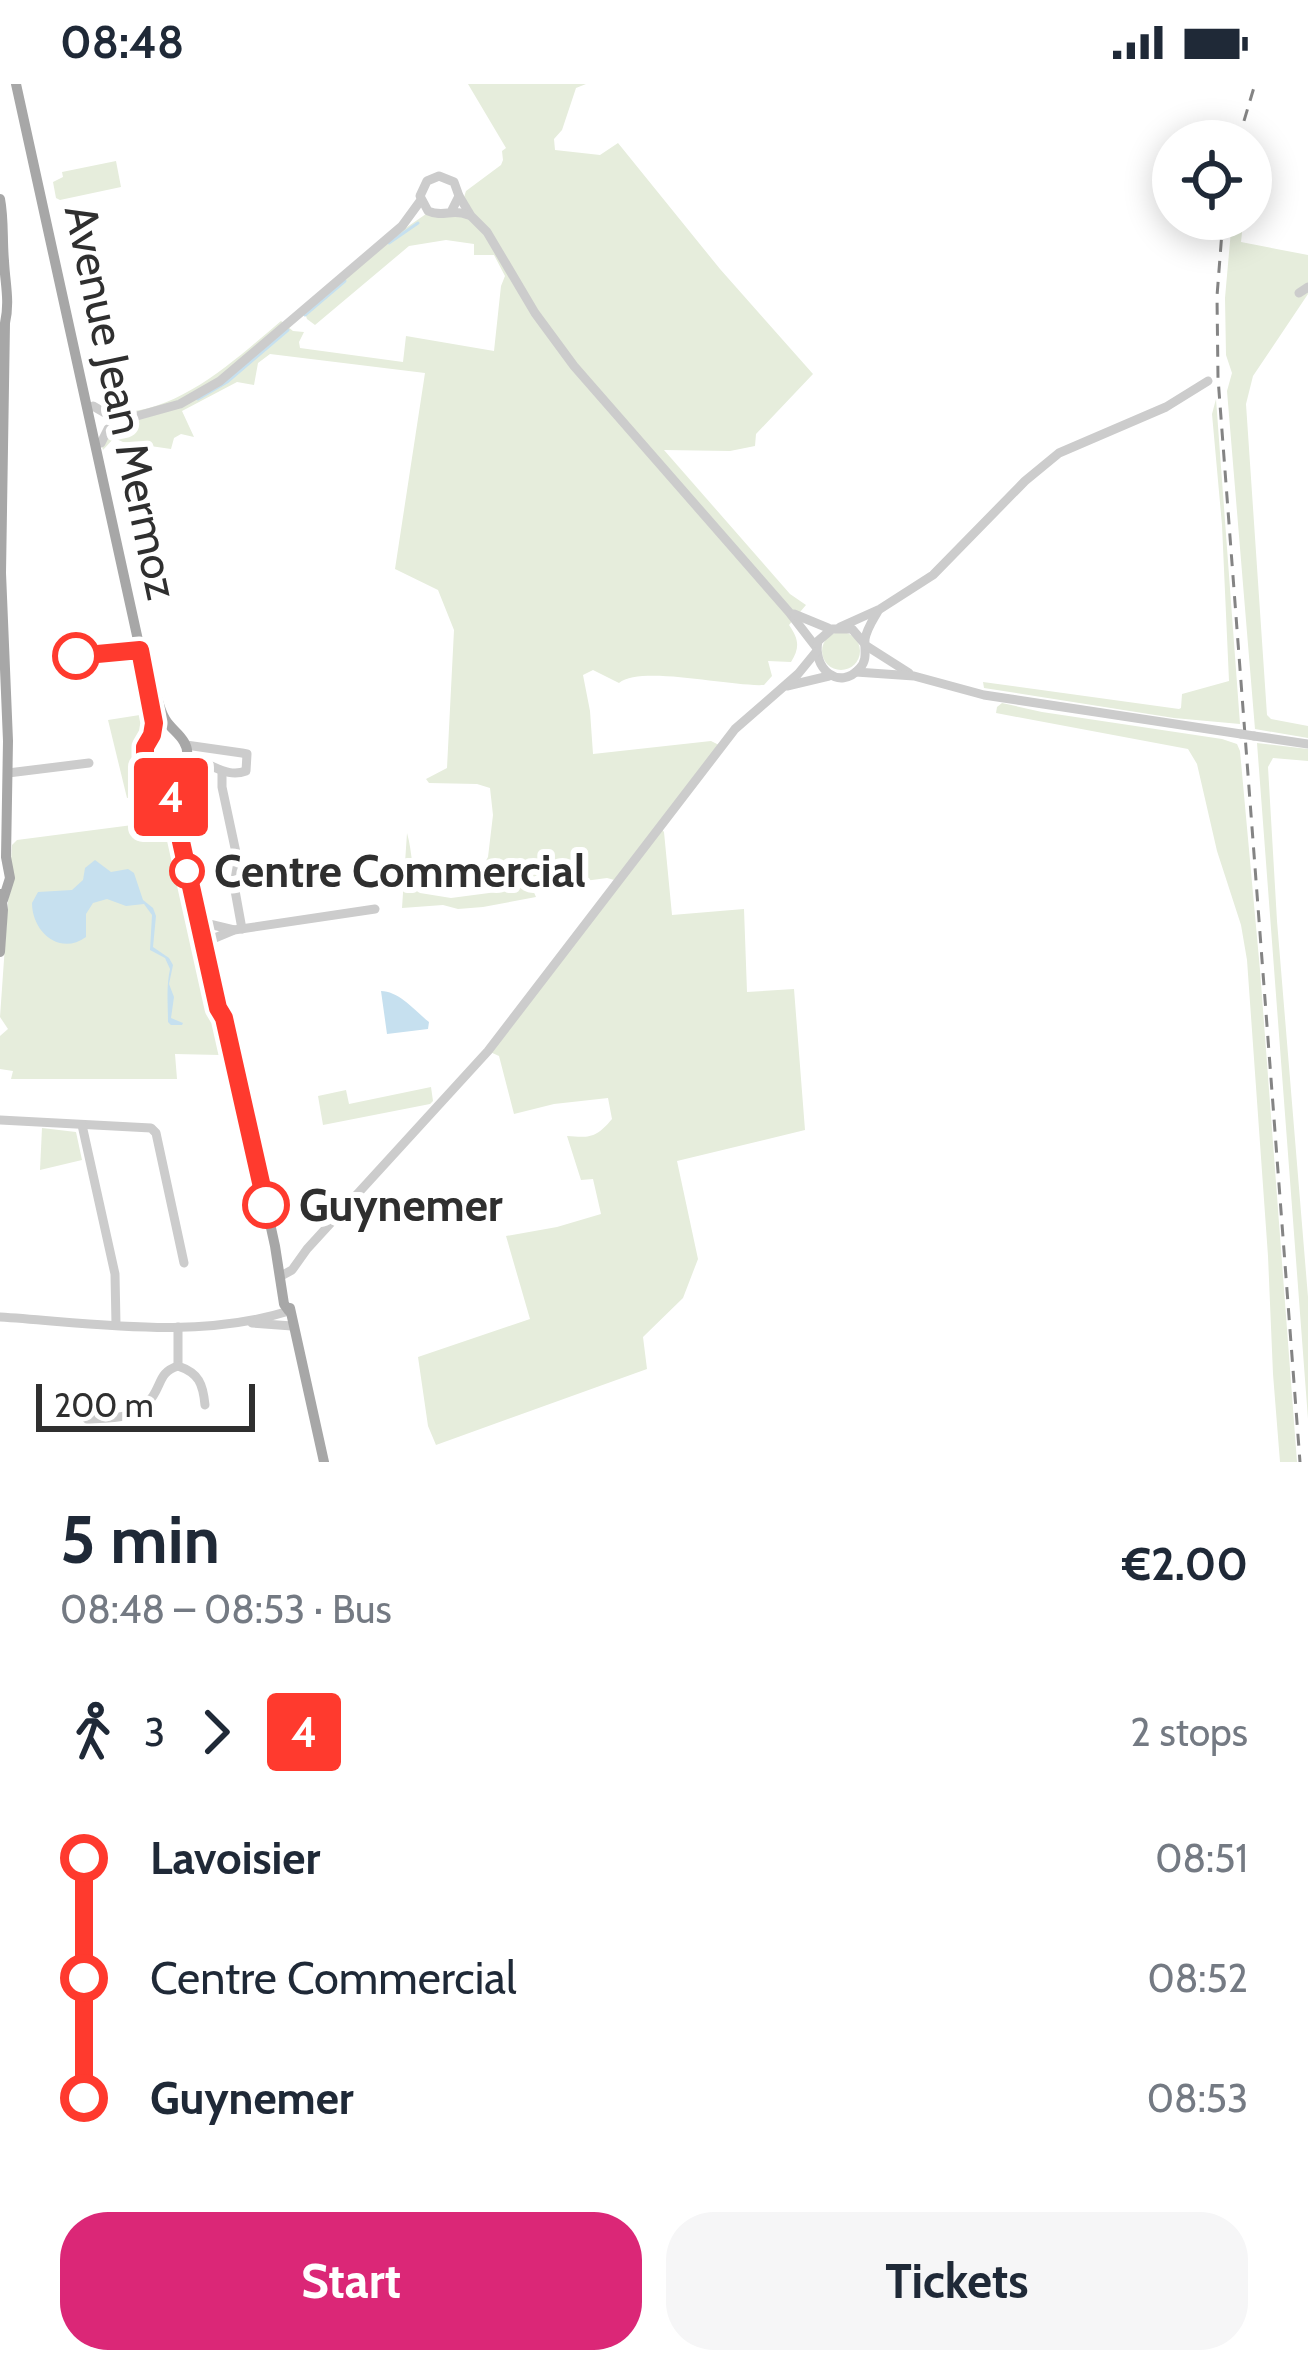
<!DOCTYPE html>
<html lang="en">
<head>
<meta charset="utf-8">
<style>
	body { margin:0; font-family:Cabin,sans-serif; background:#f6f6f7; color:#1f2937; height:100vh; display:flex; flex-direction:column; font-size:45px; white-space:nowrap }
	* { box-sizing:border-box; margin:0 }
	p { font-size:39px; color:#747a83 }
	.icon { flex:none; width:66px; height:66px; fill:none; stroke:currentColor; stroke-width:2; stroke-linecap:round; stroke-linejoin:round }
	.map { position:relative; height:1378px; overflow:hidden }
	.details { display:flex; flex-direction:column; background:#fff; flex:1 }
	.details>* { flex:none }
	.badge { padding:0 24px; border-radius:9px; font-size:42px; line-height:78px }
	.buttons { position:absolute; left:1152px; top:36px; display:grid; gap:24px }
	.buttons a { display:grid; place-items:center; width:120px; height:120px; border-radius:50%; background:#fff; box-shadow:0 6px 30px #0003; font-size:60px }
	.scale { position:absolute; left:36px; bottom:30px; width:219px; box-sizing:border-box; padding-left:12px; border:6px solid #2f2f2f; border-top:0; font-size:33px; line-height:42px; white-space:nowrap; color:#2f2f2f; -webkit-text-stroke:9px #fff; paint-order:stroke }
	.map>.badge { position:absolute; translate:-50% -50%; box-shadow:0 0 0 6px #fff }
	.legs { display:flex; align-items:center; gap:18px; height:132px; padding:0 60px; font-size:39px }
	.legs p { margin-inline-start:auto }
	.summary { display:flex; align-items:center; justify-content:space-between; height:204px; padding:0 60px }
	h1 { font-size:66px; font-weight:700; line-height:90px }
	.button { display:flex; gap:24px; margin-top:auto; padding:24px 60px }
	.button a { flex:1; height:138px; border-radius:48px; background:#db2777; color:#fff; font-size:48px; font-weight:700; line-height:138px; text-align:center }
	.button a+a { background:#f6f6f7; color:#1f2937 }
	ul { padding:0 60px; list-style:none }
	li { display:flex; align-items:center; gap:42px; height:120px; font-size:45px }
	li i { display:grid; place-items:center; width:18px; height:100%; margin:0 15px; background:currentColor }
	li i::after { content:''; width:30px; height:30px; margin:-15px; border:9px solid; border-radius:50%; background:#fff }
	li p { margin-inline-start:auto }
	li:first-child i { background:linear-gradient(#0000 50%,currentColor 0) }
	li:last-child i { background:linear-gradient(currentColor 50%,#0000 0) }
	.status { display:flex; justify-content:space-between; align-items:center; height:84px; padding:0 60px; background:#fff; direction:ltr }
	.status svg { height:33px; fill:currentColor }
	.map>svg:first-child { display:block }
	.green { fill:#e6eddc }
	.water { fill:#c6e0ef }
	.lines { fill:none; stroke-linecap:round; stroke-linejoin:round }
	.stream { stroke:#c6e0ef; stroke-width:3 }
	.minor { stroke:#ccc; stroke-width:9 }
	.major { stroke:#a7a7a7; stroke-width:10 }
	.rail { stroke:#848484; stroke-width:3; stroke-dasharray:12 9; stroke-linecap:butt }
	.minor-bridge { stroke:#ccc; stroke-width:9 }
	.line-1-casing { stroke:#fff; stroke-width:27 }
	.line-1 { stroke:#ff3a2e; stroke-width:18 }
	.stop-1-dot { fill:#fff; stroke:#ff3a2e; stroke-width:6 }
	.labels { text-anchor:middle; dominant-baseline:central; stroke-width:12; stroke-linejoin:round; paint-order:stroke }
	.street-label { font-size:45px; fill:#2f2f2f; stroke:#fff }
	.stop-label { font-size:45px; font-weight:bold; fill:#2f2f2f; stroke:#fff; text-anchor:start }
</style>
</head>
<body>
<div class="status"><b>08:48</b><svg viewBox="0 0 49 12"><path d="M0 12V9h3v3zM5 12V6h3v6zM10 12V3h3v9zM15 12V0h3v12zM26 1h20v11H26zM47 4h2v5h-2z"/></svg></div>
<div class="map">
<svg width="1308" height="1378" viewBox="0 0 1308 1378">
	<rect width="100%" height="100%" fill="#fff"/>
	<g class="green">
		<path d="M 468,0 L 586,0 L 576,4 L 562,46 L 554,55 L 555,66 L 600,71 L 618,59 L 720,185 L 813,290 L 756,350 L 755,362 L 730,367 L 664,366 L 790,510 L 806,521 L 789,541 C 799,555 800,564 791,578 L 768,577 L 772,592 L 764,601 C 730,603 642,581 619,599 L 593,586 L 583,591 L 590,627 L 593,670 L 711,657 L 721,662 L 660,743 L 664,748 L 672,831 L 744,825 L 747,908 L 794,905 L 805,1046 L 677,1077 L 698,1175 L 683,1214 L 643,1253 L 647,1285 L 436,1361 L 428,1342 L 418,1273 L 530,1235 L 506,1152 L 557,1143 L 601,1130 L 593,1095 L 581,1096 L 567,1052 C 590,1054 596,1054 612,1035 L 608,1014 L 554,1020 L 514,1030 L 499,972 L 488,967 L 618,797 L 607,794 L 532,804 L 536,813 L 483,823 L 458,825 L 443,821 L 402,824 L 407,749 C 413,770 411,790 420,809 L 451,814 L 512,806 L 511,799 L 490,801 L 477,793 L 488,773 L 493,731 L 490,704 L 477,700 L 429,699 L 426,695 L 447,684 L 454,546 L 438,506 L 395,485 L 425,289 L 270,270 L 258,279 L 254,301 L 237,298 L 182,327 L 194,353 L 181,350 L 174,354 L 171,365 L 123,358 L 114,354 L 103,366 L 101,359 L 118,337 L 108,327 C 172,336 236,275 281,237 L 293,247 L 304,248 L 299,258 L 300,264 L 403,278 L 406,252 L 494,267 L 501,202 L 505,192 L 494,171 L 474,171 L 474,160 L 446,156 L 409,162 L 315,241 L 307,235 L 305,229 L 394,152 L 426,130 L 470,132 L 464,113 L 466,107 L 501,81 L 503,76 L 502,67 L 506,64 Z"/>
		<polygon points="116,77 121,103 60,116 56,114 53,98 63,93 62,88"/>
		<polygon points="1232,135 1239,135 1243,139 1241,158 1308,171 1308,210 1253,292 1246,320 1267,631 1271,635 1308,642 1308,654 1255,645 1227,307 1232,289 1226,271 1225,214"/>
		<polygon points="1216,315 1240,640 1174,634 984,604 983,598 1179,625 1181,624 1182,610 1229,597 1222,441 1212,330"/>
		<circle cx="841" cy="567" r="19"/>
		<polygon points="1002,619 1042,628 1222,655 1237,660 1240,667 1260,886 1297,1378 1280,1378 1273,1290 1268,1172 1247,876 1241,841 1217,767 1197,680 1188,665 996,629 997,623"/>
		<path d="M 146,630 C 145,649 123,668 140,688 C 147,697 156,699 163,709 L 127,714 L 108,636 Z"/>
		<polygon points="1257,659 1308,665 1308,677 1273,674 1268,683 1277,837 1308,1213 1308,1335"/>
		<polygon points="171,736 170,744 175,746 182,774 183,791 186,792 222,954 218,960 220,971 175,970 177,995 11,995 13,987 0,985 0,952 8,945 0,933 12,761 17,756"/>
		<polygon points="431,1003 433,1017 430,1020 323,1041 318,1012 346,1006 349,1020"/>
		<polygon points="42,1044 76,1048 82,1076 40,1086"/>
	</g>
	<g class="water">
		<path d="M 95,776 L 111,788 L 128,785 L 134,789 L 143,816 L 153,824 L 156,832 L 153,863 L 169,874 L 173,881 L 169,900 L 174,913 L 171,934 L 183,939 L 182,941 L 171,941 L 168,938 C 168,919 166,903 170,885 L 165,874 L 150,866 L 152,831 L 144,820 L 126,822 L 107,815 L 93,819 L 86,830 L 86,853 C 60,872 32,848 32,819 L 38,808 L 72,806 L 83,796 L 85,784 Z"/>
		<path d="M 381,907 C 399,907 415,927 429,938 L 428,945 L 387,950 Z"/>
	</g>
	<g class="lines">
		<g class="stream">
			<polyline points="389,159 418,139"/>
			<polyline points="305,231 345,197"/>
			<polyline points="198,315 227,298 288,246"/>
		</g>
		<g class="minor">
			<polyline points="459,112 471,132 487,148 535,229 574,282 789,528 816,563"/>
			<path d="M 452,126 L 459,112 L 454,98 L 439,92 L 427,97 L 420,112 L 428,127 C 443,134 453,124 468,131"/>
			<polyline points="1299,209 1308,203"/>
			<polyline points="93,322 119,337"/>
			<polyline points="101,359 108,345 119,337 180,320 220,297 402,142 421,116"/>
			<polyline points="794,530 828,544"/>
			<polyline points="840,543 880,525 933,491 1025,397 1059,369 1166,323 1208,297"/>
			<path d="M 864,559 L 852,545 L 832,545 L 818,557 C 812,584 839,608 860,584 C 868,575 864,566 865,555 C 867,544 873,536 878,527"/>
			<polyline points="865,561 909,589"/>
			<polyline points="856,588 914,592 984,611 1241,650"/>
			<polyline points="787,602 829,592"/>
			<polyline points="1254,652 1308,660"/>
			<path d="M 184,677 C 208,672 222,696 246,687 L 247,670 L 242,669 L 186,661"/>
			<polyline points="222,688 222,703 238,778 234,801 242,845"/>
			<polyline points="8,689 89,679"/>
			<polyline points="205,836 209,840 234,846"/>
			<polyline points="204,848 207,856 210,856 234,846 375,825"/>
			<polyline points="0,1036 151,1044 156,1049 184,1179"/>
			<polyline points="82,1041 115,1190 116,1241"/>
			<polyline points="281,1192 292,1186 307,1165 488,967 735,645 798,590 816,568"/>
			<path d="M 0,1233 C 95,1239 196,1256 289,1227"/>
			<polyline points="252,1239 292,1242"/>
			<path d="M 178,1243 L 178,1282 C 199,1289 203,1300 205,1321"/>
			<path d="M 87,1335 C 112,1334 137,1336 153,1312 C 162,1298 160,1288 178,1282"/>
		</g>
		<g class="major">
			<polyline points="16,0 152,620 154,646 145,663 145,672 148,680 163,692 170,708 218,924 224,934"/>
			<path d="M 0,115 C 4,136 2,156 4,177 C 5,199 10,217 5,239 L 1,489 L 8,657 L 6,773 L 10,794 L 3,816"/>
			<path d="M 155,607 C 158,616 160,627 165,635 C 170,644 179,649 184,658 C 195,677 176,689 160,688"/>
			<polyline points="0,868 3,826 1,810"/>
			<polyline points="224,930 275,1162 284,1220 289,1227"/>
			<polyline points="290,1224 324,1378"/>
		</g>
		<g class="rail">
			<polyline points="1238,57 1255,0"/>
			<polyline points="1223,135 1217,212 1218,294 1300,1378"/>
		</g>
		<polyline class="minor-bridge" points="1241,650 1254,652"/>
	</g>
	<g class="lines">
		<g class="line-1-casing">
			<polyline id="line-1" points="76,572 140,566 154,639 152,651 145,663 145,672 148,680 163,692 170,708 218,924 224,934 266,1121"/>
		</g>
		<use href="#line-1" class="line-1"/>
	</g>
	<g class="stop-1-dot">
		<circle cx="76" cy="572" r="21"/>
		<circle cx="187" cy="787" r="15"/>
		<circle cx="266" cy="1121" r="21"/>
	</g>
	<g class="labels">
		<g class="street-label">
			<text transform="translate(122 318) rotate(78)">Avenue Jean Mermoz</text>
		</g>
		<g class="stop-label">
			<text x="214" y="787">Centre Commercial</text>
			<text x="299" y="1121">Guynemer</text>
		</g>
	</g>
</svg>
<div class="buttons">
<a><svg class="icon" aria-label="locate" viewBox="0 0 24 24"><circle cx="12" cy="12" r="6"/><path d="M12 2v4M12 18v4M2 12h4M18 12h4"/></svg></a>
</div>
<div class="scale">200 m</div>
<b class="badge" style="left:171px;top:713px;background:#ff3a2e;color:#fff">4</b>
</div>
<section class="details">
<div class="summary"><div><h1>5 min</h1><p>08:48 – 08:53 · Bus</p></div><b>€2.00</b></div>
<div class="legs"><svg class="icon" aria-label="walk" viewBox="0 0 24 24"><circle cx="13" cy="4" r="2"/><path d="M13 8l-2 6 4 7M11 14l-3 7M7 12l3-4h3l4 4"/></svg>3<svg class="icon" aria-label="forward" viewBox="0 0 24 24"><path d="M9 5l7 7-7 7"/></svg><b class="badge" style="background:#ff3a2e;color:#fff">4</b><p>2 stops</p></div>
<ul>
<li><i style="color:#ff3a2e"></i><b>Lavoisier</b><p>08:51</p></li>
<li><i style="color:#ff3a2e"></i><span>Centre Commercial</span><p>08:52</p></li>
<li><i style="color:#ff3a2e"></i><b>Guynemer</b><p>08:53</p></li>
</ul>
<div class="button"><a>Start</a><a>Tickets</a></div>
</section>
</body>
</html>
